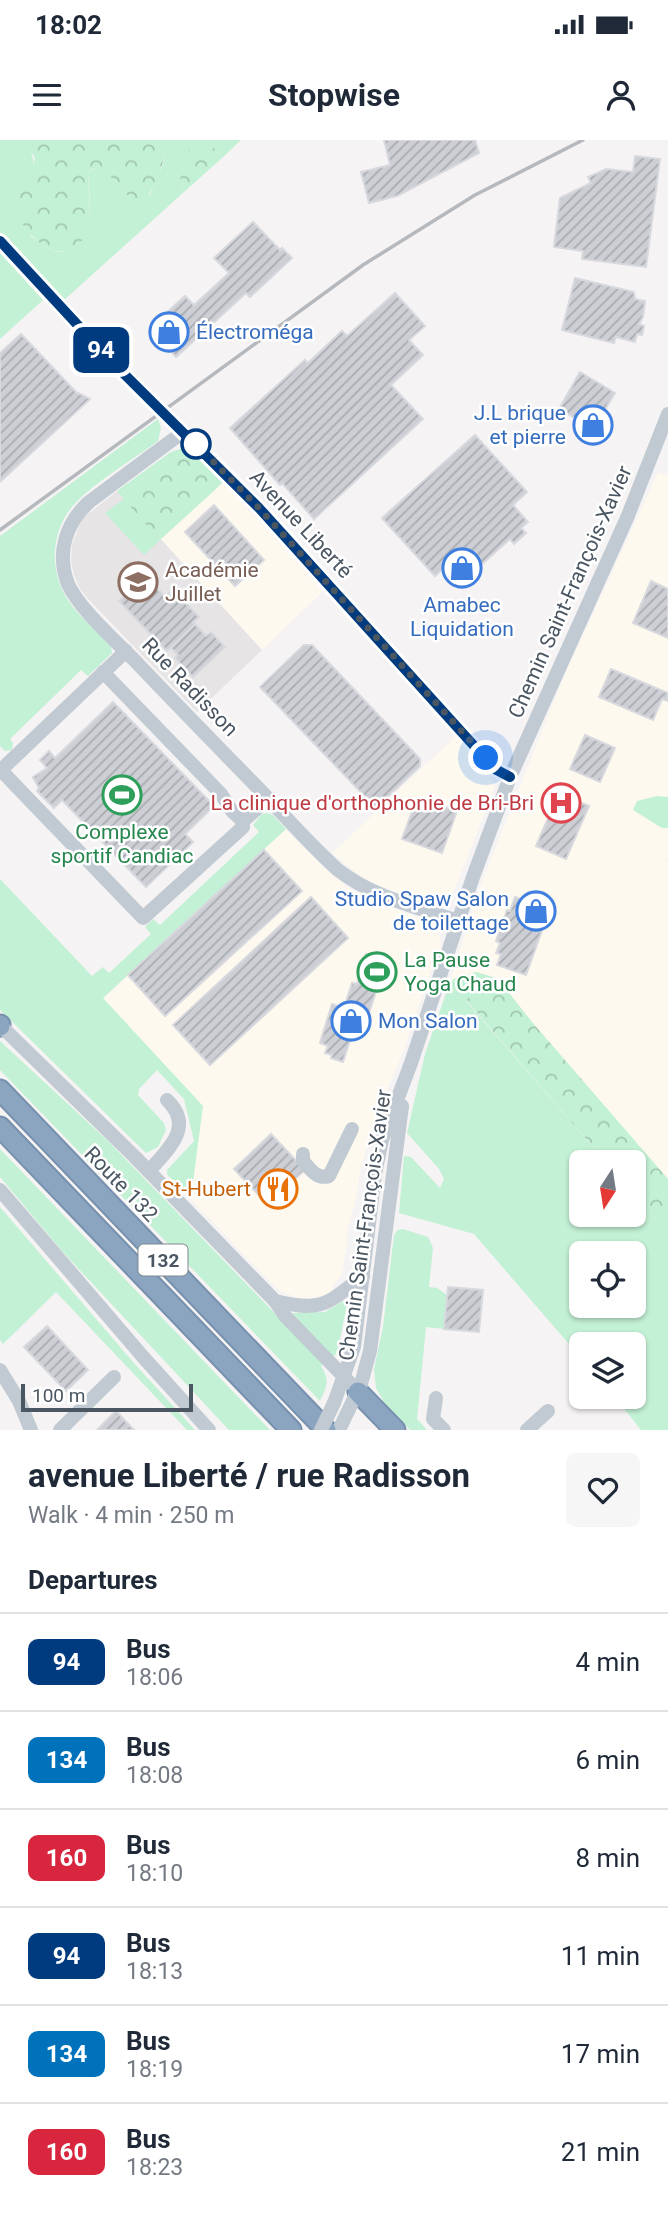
<!DOCTYPE html>
<html lang="en">
<head>
<meta charset="utf-8">
<style>
	body { margin:0; font-family:Roboto,sans-serif; background:#f6f6f7; color:#1f2937; height:100vh; display:flex; flex-direction:column; font-size:26px; white-space:nowrap }
	* { box-sizing:border-box; margin:0 }
	p { font-size:23px; color:#747a83 }
	.icon { flex:none; width:38px; height:38px; fill:none; stroke:currentColor; stroke-width:2; stroke-linecap:round; stroke-linejoin:round }
	.map { position:relative; height:1290px; overflow:hidden }
	.drawer { display:flex; flex-direction:column; background:#fff; flex:1 }
	.drawer>* { flex:none }
	.badge { padding:0 14px; border-radius:10px; font-size:24px; line-height:46px }
	.needle { width:46px; rotate:192deg }
	.buttons { position:absolute; left:569px; top:1010px; display:grid; gap:14px }
	.buttons a { display:grid; place-items:center; width:77px; height:77px; border-radius:10px; background:#fff; box-shadow:0 2px 5px #0004; font-size:35px }
	.scale { position:absolute; left:21px; bottom:18px; width:172px; box-sizing:border-box; padding-left:7px; border:4px solid #4a5661; border-top:0; font-size:19px; line-height:24px; white-space:nowrap; color:#4a5661; -webkit-text-stroke:5px #fff; paint-order:stroke }
	.you { position:absolute; width:35px; height:35px; margin:-18px; border:5px solid #fff; border-radius:50%; background:#1a73e8; box-shadow:0 0 0 10px #1a73e833 }
	.map>.badge { position:absolute; translate:-50% -50%; box-shadow:0 0 0 4px #fff }
	h2 { padding:0 28px; font-size:26px; line-height:63px }
	.round { display:grid; place-items:center; flex:none; width:74px; height:74px; border-radius:10px; background:#f6f6f7 }
	.summary { display:flex; align-items:center; justify-content:space-between; height:119px; padding:0 28px }
	h1 { font-size:33px; font-weight:700; line-height:52px }
	ul { padding:0; list-style:none }
	li { display:flex; align-items:center; gap:21px; height:98px; padding:0 28px; border-top:2px solid #e0e1e3 }
	li div { flex:1 }
	li b { display:block; font-size:26px }
	li em { font-style:normal }
	li .badge { min-width:77px; font-weight:700; text-align:center }
	.status { display:flex; justify-content:space-between; align-items:center; height:49px; padding:0 35px; background:#fff; direction:ltr }
	.status svg { height:19px; fill:currentColor }
	header { display:flex; justify-content:space-between; align-items:center; height:91px; padding:0 28px; background:#fff; font-size:32px; font-weight:700 }
	.map>svg:first-child { display:block }
	.commercial { fill:#fdf9ef }
	.education { fill:#e6e4e5 }
	.grass { fill:#c3f1d5; fill-rule:evenodd }
	.forest { fill:url(#forest-crowns) }
	.building { fill:url(#building-hatch); stroke:#d7d9de; stroke-width:2 }
	.lines { fill:none; stroke-linecap:round; stroke-linejoin:round }
	.highway-casing { stroke:#7690ad; stroke-width:23 }
	.minor { stroke:#c1cad2; stroke-width:14 }
	.highway { stroke:#8ba5c1; stroke-width:19 }
	.rail { stroke:#b5b8bd; stroke-width:3.5 }
	.minor-bridge { stroke:#c1cad2; stroke-width:14 }
	.line-casing { stroke:#fff; stroke-width:16 }
	.line { stroke:#003b80; stroke-width:10 }
	.walk { stroke:#4a5661; stroke-width:7; stroke-dasharray:0 12.6 }
	.stop-dot { fill:#fff; stroke:#003b80; stroke-width:3.5 }
	.labels { text-anchor:middle; dominant-baseline:central; stroke-width:5; stroke-linejoin:round; paint-order:stroke }
	.shield { fill:#fff; stroke:#808990; stroke-width:2 }
	.shield-label { font-size:19px; font-weight:bold; fill:#4a5661 }
	.shop-label { font-size:21px; fill:#366cbe; stroke:#fff; text-anchor:start }
	.street-label { font-size:21px; fill:#4a5661; stroke:#fff }
	.education-label { font-size:21px; fill:#785e54; stroke:#fff; text-anchor:start }
	.health-label { font-size:21px; fill:#be3a42; stroke:#fff; text-anchor:end }
	.leisure-label { font-size:21px; fill:#27864d; stroke:#fff }
	.food-label { font-size:21px; fill:#c56008; stroke:#fff; text-anchor:end }
</style>
</head>
<body>
<div class="status"><b>18:02</b><svg viewBox="0 0 49 12"><path d="M0 12V9h3v3zM5 12V6h3v6zM10 12V3h3v9zM15 12V0h3v12zM26 1h20v11H26zM47 4h2v5h-2z"/></svg></div>
<header><svg class="icon" aria-label="menu" viewBox="0 0 24 24"><path d="M4 6h16M4 12h16M4 18h16"/></svg>Stopwise<svg class="icon" aria-label="person" viewBox="0 0 24 24"><circle cx="12" cy="8" r="4"/><path d="M4 21q1-7 8-7t8 7"/></svg></header>
<div class="map">
<svg width="668" height="1290" viewBox="0 0 668 1290">
	<defs>
		<pattern id="forest-crowns" width="20" height="18" patternUnits="userSpaceOnUse" patternTransform="scale(1.75)"><rect width="20" height="18" fill="#c3f1d5"/><path d="M2 6a3 3 0 1 1 6 0M12 15a3 3 0 1 1 6 0" fill="none" stroke="#a0c6b0"/></pattern>
		<pattern id="building-hatch" width="6" height="6" patternUnits="userSpaceOnUse" patternTransform="scale(1.75)"><rect width="6" height="6" fill="#cdcfd5"/><path d="M-1 1l2-2M0 6l6-6M5 7l2-2" fill="none" stroke="#a8abb0"/></pattern>
	</defs>
	<rect width="100%" height="100%" fill="#f5f3f3"/>
	<g class="commercial">
		<polygon points="658,333 668,335 668,657 657,656 657,684 662,688 668,688 668,718 665,720 668,724 668,1039 532,882 499,840 476,832 455,838 450,842 479,749 538,601 567,530"/>
		<polygon points="223,342 323,451 262,510 160,400"/>
		<polygon points="456,596 489,633 495,647 451,758 435,764 389,750 362,738 332,713"/>
		<polygon points="286,689 322,726 347,747 384,765 427,780 437,789 441,803 403,912 371,988 360,1033 356,1059 346,1094 348,1099 342,1134 332,1146 334,1149 327,1155 306,1160 284,1153 275,1147 184,1052 193,1042 202,966 103,859"/>
	</g>
	<polygon class="education" points="117,351 262,510 197,572 90,461 80,449 74,435 71,421 72,405 82,379"/>
	<g class="grass">
		<path d="M 0,0 L 24,0 C 35,13 40,37 21,46 L 31,96 C 37,100 46,109 54,111 C 59,113 65,111 70,109 C 97,96 89,58 88,33 L 94,28 C 109,31 122,47 131,60 L 150,55 L 163,24 L 168,0 L 241,0 L 222,18 L 210,3 L 181,43 L 184,52 L 63,161 L 0,92 Z"/>
		<polygon points="0,113 43,160 0,199"/>
		<path d="M 158,279 L 161,288 L 158,301 C 134,319 90,345 72,367 C 48,396 50,439 73,467 C 84,481 99,493 111,506 L 112,513 L 88,536 L 81,530 L 10,599 L 13,603 L 12,610 L 5,611 L 0,606 L 0,396 Z"/>
		<polygon points="183,308 192,313 223,342 217,348 191,318 171,317 120,355 117,351 171,312"/>
		<polygon points="124,359 160,400 144,415 105,373"/>
		<polygon points="657,656 668,657 668,688 662,688 633,670 637,661"/>
		<polygon points="266,673 273,675 286,689 103,858 203,966 193,1042 184,1052 167,1034 167,1030 194,1001 184,959 157,930 139,949 138,955 164,983 166,990 158,1007 146,1013 0,870 0,739 92,836 103,827 109,833 151,794 145,787 153,779 160,785 259,692 253,685 261,675"/>
		<path d="M 476,832 L 493,837 L 466,861 L 606,1022 L 581,1022 L 581,1074 L 634,1074 L 634,1054 L 668,1093 L 668,1290 L 641,1290 L 615,1257 L 634,1256 L 634,1204 L 581,1204 L 581,1218 L 474,1094 L 399,1073 L 404,1016 L 411,1017 L 440,1048 L 444,1039 L 439,1029 L 407,993 L 425,914 L 450,842 L 455,838 ZM 581,1113 L 634,1113 L 634,1166 L 581,1166 Z"/>
		<path d="M 0,901 L 108,1001 L 324,1224 L 321,1226 C 330,1240 327,1247 320,1261 L 0,930 Z"/>
		<polygon points="0,1009 270,1290 229,1290 61,1110 0,1037"/>
		<polygon points="0,1067 133,1222 195,1290 187,1290 56,1152 3,1204 0,1200"/>
		<polygon points="403,1089 428,1097 433,1108 429,1147 437,1148 447,1155 444,1189 426,1187 417,1279 427,1290 410,1290 384,1262 376,1248 374,1229 383,1187 394,1095 398,1090"/>
		<polygon points="343,1161 347,1164 337,1215 336,1214 332,1217 292,1173 325,1172"/>
	</g>
	<g class="forest">
		<path d="M 24,0 L 168,0 L 169,2 C 163,21 157,47 144,61 L 131,60 C 122,47 109,31 93,28 L 88,33 C 88,51 93,77 86,94 C 81,105 67,114 55,111 C 36,108 0,61 13,44 C 30,48 32,31 35,18 Z"/>
		<polygon points="202,3 210,3 222,18 184,52 181,43 179,21 191,8"/>
		<polygon points="171,317 191,318 217,348 160,400 120,355"/>
		<polygon points="493,837 499,840 532,882 668,1039 668,1093 634,1054 634,1022 606,1022 466,860"/>
	</g>
	<g class="building">
		<polygon points="384,0 475,0 479,13 397,56 369,63 361,32 390,25"/>
		<polygon points="635,16 660,19 646,127 582,119 583,111 554,107 560,58 591,43 588,37 606,29 633,32"/>
		<polygon points="253,82 280,110 282,108 292,118 250,157 246,153 176,217 161,201 162,193 154,184 185,156 194,165 229,133 214,118"/>
		<polygon points="575,138 634,152 635,159 645,161 643,177 639,184 644,186 642,195 637,194 635,202 616,197 614,203 562,190"/>
		<polygon points="395,153 425,186 409,200 423,215 391,245 423,279 314,379 282,343 280,345 230,288 305,220 308,223 342,191 347,196"/>
		<polygon points="21,194 76,252 90,259 0,342 0,213"/>
		<polygon points="580,232 615,253 597,283 599,289 590,292 589,286 559,269"/>
		<polygon points="475,295 527,352 513,365 528,382 521,388 526,393 514,404 510,399 462,442 447,425 435,436 382,378"/>
		<polygon points="214,365 264,420 235,446 185,392"/>
		<polygon points="142,432 165,457 173,450 199,477 193,482 195,484 167,511 119,461 132,449 128,445"/>
		<polygon points="651,441 668,449 668,498 633,483"/>
		<polygon points="195,484 206,496 211,492 225,507 193,537 175,518 178,515 171,508"/>
		<polygon points="304,505 312,505 420,619 420,626 376,668 260,547"/>
		<polygon points="611,529 668,553 668,561 662,559 653,580 599,557"/>
		<polygon points="113,562 214,666 185,694 193,702 146,747 62,660 54,668 37,651 39,648 33,637 47,628 40,620 49,611 55,618"/>
		<polygon points="585,595 615,608 600,642 570,629"/>
		<polygon points="559,653 589,666 566,719 536,706"/>
		<polygon points="417,658 457,671 442,713 402,699"/>
		<polygon points="264,710 302,751 165,876 128,835"/>
		<polygon points="311,757 348,798 210,925 173,885"/>
		<polygon points="515,757 546,769 540,784 544,785 526,835 497,825 501,814 496,813 500,803 496,801 507,770 510,771"/>
		<polygon points="366,814 386,821 367,879 358,875 343,922 331,918 332,915 325,913 328,906 320,903 332,864 344,868 352,843 357,844"/>
		<polygon points="271,994 305,1030 284,1049 287,1053 277,1062 274,1058 268,1065 234,1029"/>
		<polygon points="448,1147 483,1150 479,1192 444,1189"/>
		<polygon points="47,1186 88,1230 66,1251 24,1207"/>
		<polygon points="116,1271 134,1290 97,1290"/>
	</g>
	<g class="lines">
		<g class="highway-casing">
			<g id="highway">
				<polyline points="0,885 0,886"/>
				<polyline points="0,950 326,1290"/>
				<polyline points="0,987 291,1290"/>
				<polyline points="358,1252 395,1290"/>
			</g>
		</g>
		<g class="minor">
			<polyline points="0,101 108,217 259,368 495,629 510,637"/>
			<path d="M 183,292 L 89,362 C 66,383 56,413 68,444 C 79,469 118,503 138,524 C 178,566 219,608 260,650 C 286,677 310,705 338,730 C 373,757 416,767 458,781"/>
			<polyline points="126,511 1,630 16,646 143,778 243,687 243,681 268,659"/>
			<polyline points="103,532 221,654 232,671 243,681"/>
			<polyline points="0,885 135,1017 275,1161 286,1177 350,1243"/>
			<path d="M 303,1014 L 303,1021 C 310,1029 317,1040 329,1036 L 352,989"/>
			<path d="M 149,1031 C 168,1009 195,987 167,960"/>
			<polyline points="0,1050 144,1218 209,1290"/>
			<path d="M 275,1161 C 322,1172 326,1165 363,1136"/>
			<polyline points="0,1230 19,1261 31,1290"/>
			<polyline points="436,1258 433,1279 444,1290"/>
			<polyline points="334,1263 354,1207 375,1034 382,1000 411,923 473,737 510,637 627,378 668,274"/>
			<polyline points="60,1290 114,1237"/>
			<polyline points="339,1290 361,1244 370,1211 402,966"/>
			<polyline points="527,1290 548,1271"/>
		</g>
		<use href="#highway" class="highway"/>
		<polyline class="rail" points="0,390 363,125 475,55 583,0"/>
		<polyline class="minor-bridge" points="321,1290 334,1263"/>
	</g>
	<g class="lines">
		<g class="line-casing">
			<polyline id="line" points="0,101 111,221 259,368 495,629 510,637"/>
		</g>
		<use href="#line" class="line"/>
		<polyline class="walk" points="196,304 259,368 486,618"/>
	</g>
	<defs>
		<g id="shop-ring" transform="scale(2.0125)"><circle r="9.5" fill="#fff" stroke="#3f7fe0" stroke-width="1.5"/><path d="M-5-2.5h2.3a2.7 3.5 0 0 1 5.4 0H5L5.5 6h-11ZM-1.5-2.5h3a1.5 2.3 0 0 0-3 0Z" fill="#3f7fe0"/></g>
		<g id="school-ring" transform="scale(2.0125)"><circle r="9.5" fill="#fff" stroke="#8d6e63" stroke-width="1.5"/><path d="M0-5L7-2L0 1L-7-2ZM-4 1L0 2.5L4 1V4Q0 6-4 4Z" fill="#8d6e63"/></g>
		<g id="stadium-ring" transform="scale(2.0125)"><circle r="9.5" fill="#fff" stroke="#2e9e5b" stroke-width="1.5"/><path d="M0-5a6.5 5 0 1 0 0 10a6.5 5 0 1 0 0-10ZM-3.5-1.8h7v3.6h-7Z" fill="#2e9e5b"/></g>
		<g id="hospital-ring" transform="scale(2.0125)"><circle r="9.5" fill="#fff" stroke="#e0444e" stroke-width="1.5"/><path d="M-5-5h3v3.5h4V-5h3V5h-3V1.5h-4V5h-3Z" fill="#e0444e"/></g>
		<g id="restaurant-ring" transform="scale(2.0125)"><circle r="9.5" fill="#fff" stroke="#e8710a" stroke-width="1.5"/><path d="M-5-6h1v4h1v-4h1v4h1v-4h1v5L-1.5 .5V6h-2V.5L-5-1ZM5-6V6H3V1.5H1.5Q1.5-4 5-6Z" fill="#e8710a"/></g>
	</defs>
	<g fill-rule="evenodd">
		<use href="#shop-ring" x="169" y="192"/>
		<use href="#shop-ring" x="593" y="285"/>
		<use href="#shop-ring" x="462" y="428"/>
		<use href="#school-ring" x="138" y="442"/>
		<use href="#stadium-ring" x="122" y="655"/>
		<use href="#hospital-ring" x="561" y="663"/>
		<use href="#shop-ring" x="536" y="771"/>
		<use href="#stadium-ring" x="377" y="832"/>
		<use href="#shop-ring" x="351" y="881"/>
		<use href="#restaurant-ring" x="278" y="1049"/>
	</g>
	<circle class="stop-dot" cx="196" cy="304" r="14"/>
	<g class="labels">
		<rect class="shield" x="138.5" y="1104.5" width="49" height="31" rx="5"/>
		<g class="shield-label">
			<text x="163" y="1120">132</text>
		</g>
		<g class="shop-label">
			<text x="196" y="192">Électroméga</text>
			<text x="566" y="273" text-anchor="end">J.L brique<tspan x="566" dy="24">et pierre</tspan></text>
			<text x="462" y="465" text-anchor="middle">Amabec<tspan x="462" dy="24">Liquidation</tspan></text>
			<text x="509" y="759" text-anchor="end">Studio Spaw Salon<tspan x="509" dy="24">de toilettage</tspan></text>
			<text x="378" y="881">Mon Salon</text>
		</g>
		<g class="street-label">
			<text transform="translate(301 384) rotate(47)">Avenue Liberté</text>
			<text transform="translate(570 452) rotate(-66)">Chemin Saint-François-Xavier</text>
			<text transform="translate(190 547) rotate(46)">Rue Radisson</text>
			<text transform="translate(121 1044) rotate(46)">Route 132</text>
			<text transform="translate(365 1085) rotate(-82)">Chemin Saint-François-Xavier</text>
		</g>
		<g class="education-label">
			<text x="165" y="430">Académie<tspan x="165" dy="24">Juillet</tspan></text>
		</g>
		<g class="health-label">
			<text x="534" y="663">La clinique d'orthophonie de Bri-Bri</text>
		</g>
		<g class="leisure-label">
			<text x="122" y="692">Complexe<tspan x="122" dy="24">sportif Candiac</tspan></text>
			<text x="404" y="820" text-anchor="start">La Pause<tspan x="404" dy="24">Yoga Chaud</tspan></text>
		</g>
		<g class="food-label">
			<text x="251" y="1049">St-Hubert</text>
		</g>
	</g>
</svg>
<div class="buttons">
<a><svg class="needle" viewBox="-14 -14 28 28"><path d="M0-13l5 13h-10z" fill="#e53935"/><path d="M0 13l5-13h-10z" fill="#747a83"/></svg></a>
<a><svg class="icon" aria-label="locate" viewBox="0 0 24 24"><circle cx="12" cy="12" r="6"/><path d="M12 2v4M12 18v4M2 12h4M18 12h4"/></svg></a>
<a><svg class="icon" aria-label="layers" viewBox="0 0 24 24"><path d="M12 4l9 5-9 5-9-5zM3 14l9 5 9-5"/></svg></a>
</div>
<div class="scale">100 m</div>
<div class="you" style="left:486px;top:618px"></div>
<b class="badge" style="left:101px;top:210px;background:#003b80;color:#fff">94</b>
</div>
<section class="drawer">
<div class="summary"><div><h1>avenue Liberté / rue Radisson</h1><p>Walk · 4 min · 250 m</p></div><a class="round"><svg class="icon" aria-label="heart" viewBox="0 0 24 24"><path d="M12 20l-8-8c-3-5 5-10 8-4 3-6 11-1 8 4z"/></svg></a></div>
<h2>Departures</h2>
<ul>
<li><span class="badge" style="background:#003b80;color:#fff">94</span><div><b>Bus</b><p>18:06</p></div><em>4 min</em></li>
<li><span class="badge" style="background:#0072bc;color:#fff">134</span><div><b>Bus</b><p>18:08</p></div><em>6 min</em></li>
<li><span class="badge" style="background:#d7263d;color:#fff">160</span><div><b>Bus</b><p>18:10</p></div><em>8 min</em></li>
<li><span class="badge" style="background:#003b80;color:#fff">94</span><div><b>Bus</b><p>18:13</p></div><em>11 min</em></li>
<li><span class="badge" style="background:#0072bc;color:#fff">134</span><div><b>Bus</b><p>18:19</p></div><em>17 min</em></li>
<li><span class="badge" style="background:#d7263d;color:#fff">160</span><div><b>Bus</b><p>18:23</p></div><em>21 min</em></li>
</ul>
</section>
</body>
</html>
